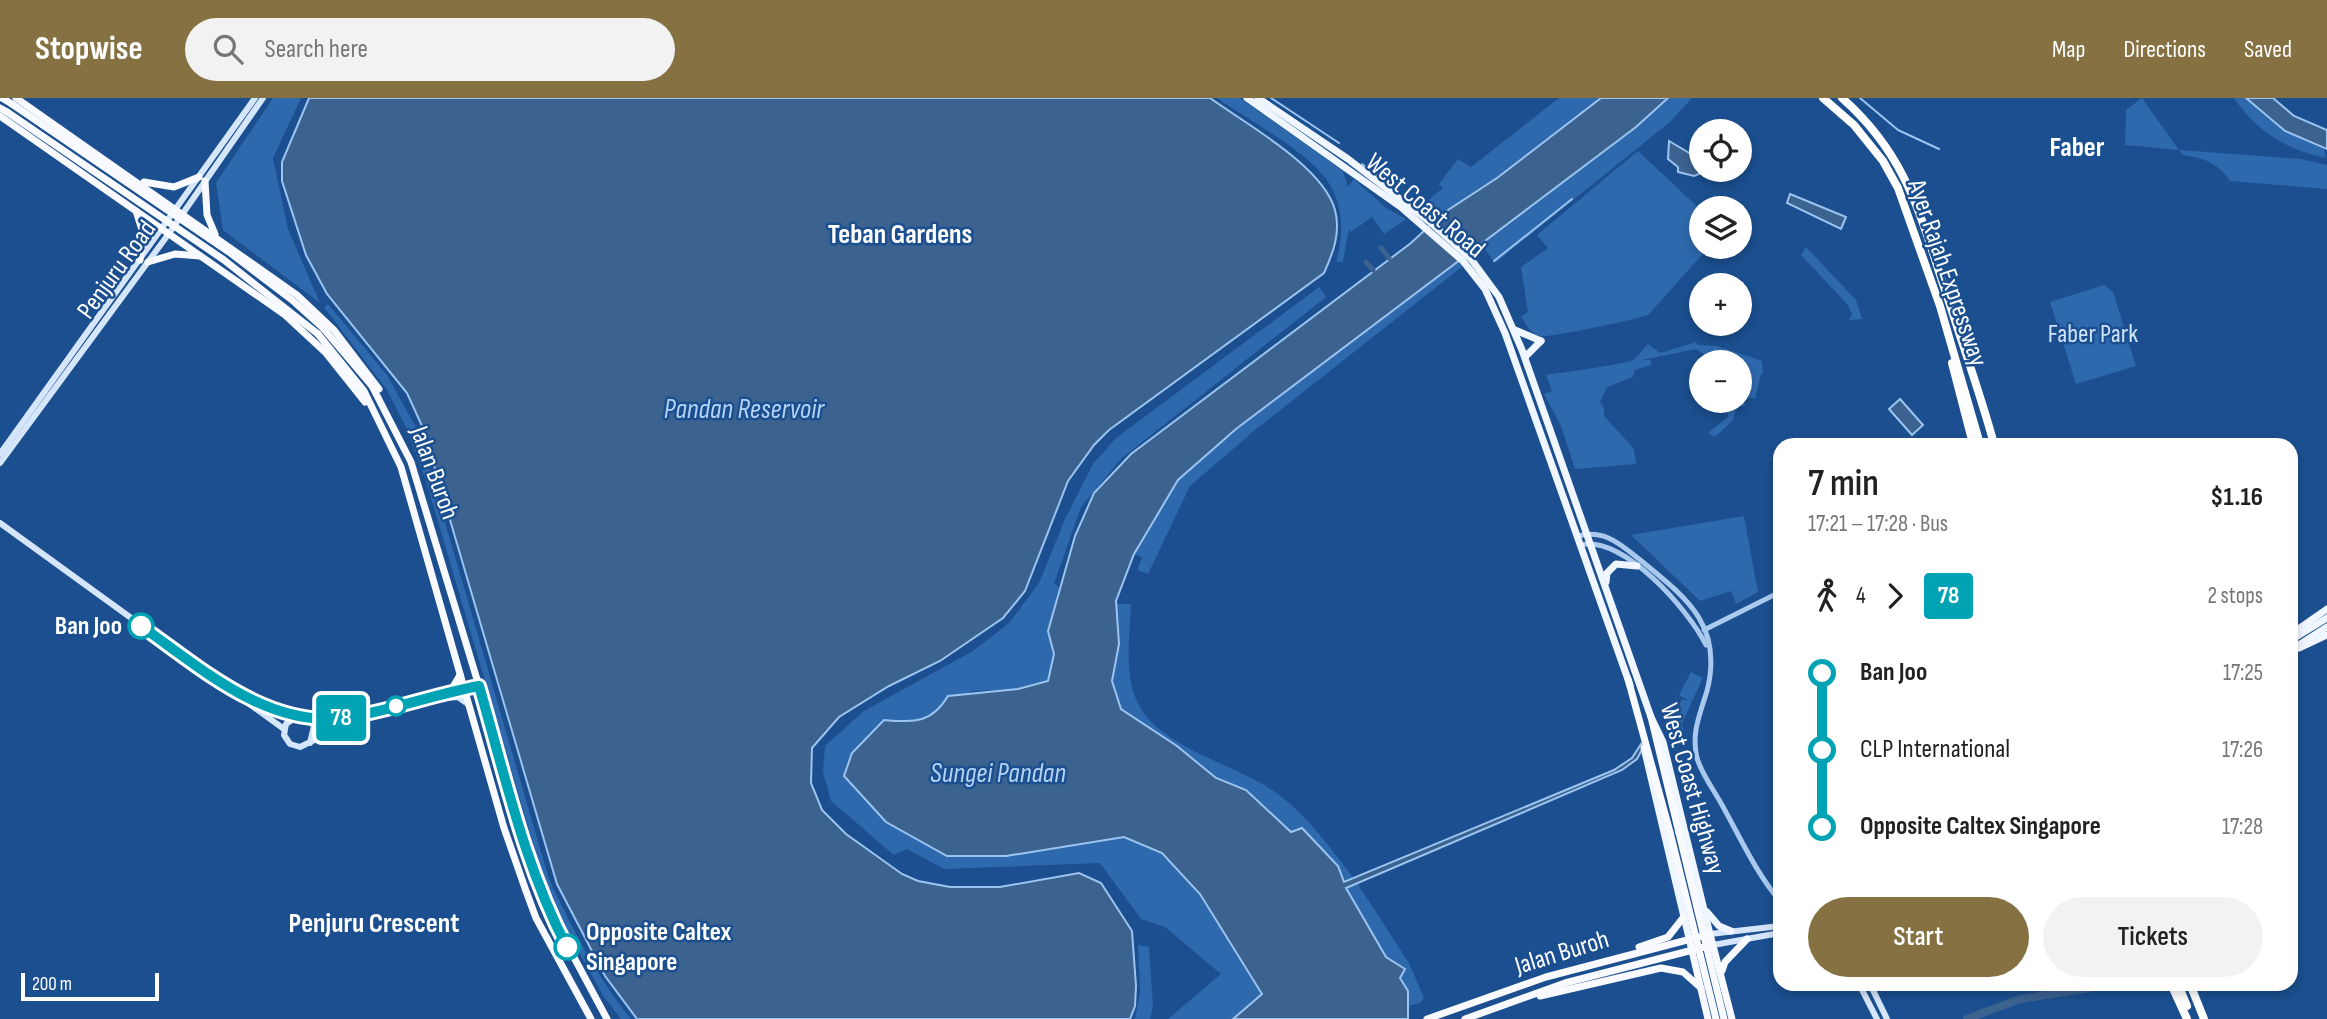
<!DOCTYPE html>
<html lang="en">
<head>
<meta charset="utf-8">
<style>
	body { margin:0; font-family:"Sofia Sans Condensed",sans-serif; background:#f2f2f2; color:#222; height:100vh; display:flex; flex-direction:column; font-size:26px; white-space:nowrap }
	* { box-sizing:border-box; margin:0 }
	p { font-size:23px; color:#767676 }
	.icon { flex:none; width:38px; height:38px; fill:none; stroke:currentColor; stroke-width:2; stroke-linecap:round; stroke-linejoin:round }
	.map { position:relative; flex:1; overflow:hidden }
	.drawer { position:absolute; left:1773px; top:340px; width:525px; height:553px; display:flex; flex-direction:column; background:#fff; border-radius:21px; box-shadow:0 4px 10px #0003 }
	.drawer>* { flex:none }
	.badge { padding:0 14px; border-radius:5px; font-size:24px; line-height:46px }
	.controls { position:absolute; left:1689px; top:21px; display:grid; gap:14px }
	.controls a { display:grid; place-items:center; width:63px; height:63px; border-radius:50%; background:#fff; box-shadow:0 4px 10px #0003; font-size:35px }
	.scale { position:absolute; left:21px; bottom:18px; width:138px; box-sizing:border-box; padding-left:7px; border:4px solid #fff; border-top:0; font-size:19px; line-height:24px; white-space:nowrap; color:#fff; -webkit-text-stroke:5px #1b4f8f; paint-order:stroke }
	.map>.badge { position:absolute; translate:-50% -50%; box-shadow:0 0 0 4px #fff }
	.legs { display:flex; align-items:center; gap:10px; height:77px; padding:0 35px; font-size:23px }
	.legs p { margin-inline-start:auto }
	.summary { display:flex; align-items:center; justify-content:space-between; height:119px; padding:0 35px }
	h1 { font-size:38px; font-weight:600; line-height:52px }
	.cta { display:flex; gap:14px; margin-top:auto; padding:14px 35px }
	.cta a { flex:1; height:80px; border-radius:42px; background:#857141; color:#fff; font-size:28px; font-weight:600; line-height:80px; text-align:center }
	.cta a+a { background:#f2f2f2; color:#222 }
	ul { padding:0 35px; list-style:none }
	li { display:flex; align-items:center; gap:24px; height:77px; font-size:26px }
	li i { display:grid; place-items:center; width:10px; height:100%; margin:0 9px; background:currentColor }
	li i::after { content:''; width:18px; height:18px; margin:-9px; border:5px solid; border-radius:50%; background:#fff }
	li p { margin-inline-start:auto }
	li:first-child i { background:linear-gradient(#0000 50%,currentColor 0) }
	li:last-child i { background:linear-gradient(currentColor 50%,#0000 0) }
	header { display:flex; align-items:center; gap:42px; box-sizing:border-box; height:98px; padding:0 35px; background:#857141; color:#fff }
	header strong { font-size:33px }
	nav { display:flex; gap:38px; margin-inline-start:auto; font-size:24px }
	.search { width:490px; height:63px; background:#f2f2f2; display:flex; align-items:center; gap:18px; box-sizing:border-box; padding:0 24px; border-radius:38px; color:#767676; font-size:26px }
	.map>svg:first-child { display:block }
	.green { fill:#2e69ad }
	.water { fill:#3c6290; stroke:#9cc4f0; stroke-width:2 }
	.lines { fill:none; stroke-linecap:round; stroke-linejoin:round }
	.stream { stroke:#9cc4f0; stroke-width:2 }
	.canal { stroke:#3c6290; stroke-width:5 }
	.river { stroke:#3c6290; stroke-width:8 }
	.tertiary { stroke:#a9c9ee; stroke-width:5 }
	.secondary { stroke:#d6e6fa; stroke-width:6 }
	.primary { stroke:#f0f6ff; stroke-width:7 }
	.trunk { stroke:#f8faff; stroke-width:7 }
	.motorway { stroke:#fff; stroke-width:8 }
	.trunk-bridge { stroke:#f8faff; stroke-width:7 }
	.line-1-casing { stroke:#fff; stroke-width:16 }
	.line-1 { stroke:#00a3b4; stroke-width:10 }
	.stop-1-dot { fill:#fff; stroke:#00a3b4; stroke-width:3.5 }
	.labels { text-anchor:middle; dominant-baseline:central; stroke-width:5; stroke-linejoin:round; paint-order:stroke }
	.street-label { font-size:26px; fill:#fff; stroke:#1b4f8f }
	.park-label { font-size:26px; fill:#cfe3fa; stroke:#1b4f8f }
	.stop-label { font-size:26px; font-weight:bold; fill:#fff; stroke:#1b4f8f; text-anchor:end }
	.neighbourhood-label { font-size:28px; font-weight:bold; fill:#fff; stroke:#1b4f8f }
	.water-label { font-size:28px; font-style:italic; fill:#b5d3f5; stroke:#1b4f8f }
</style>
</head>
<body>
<header>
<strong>Stopwise</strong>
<div class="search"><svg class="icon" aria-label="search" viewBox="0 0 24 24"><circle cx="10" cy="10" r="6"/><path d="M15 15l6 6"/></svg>Search here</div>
<nav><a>Map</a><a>Directions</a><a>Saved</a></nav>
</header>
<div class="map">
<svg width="2327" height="921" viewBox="0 0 2327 921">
	<rect width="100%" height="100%" fill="#1b4f8f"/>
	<g class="green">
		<polygon points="273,0 301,0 273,60 288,131 320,205 223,132 216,85"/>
		<path d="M 1217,0 L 1240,0 L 1343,73 L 1348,89 L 1354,81 L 1386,110 L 1406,121 L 1384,136 L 1372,119 L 1351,134 L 1349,131 L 1343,164 L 1336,164 C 1344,137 1344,105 1326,81 C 1307,54 1246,20 1217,0 Z"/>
		<polygon points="1559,0 1602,0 1457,109 1439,119 1426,104 1443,90 1439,86 1458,61 1471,69"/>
		<polygon points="1668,0 1692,0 1670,24 1495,165 1481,146 1636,29"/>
		<path d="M 2142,0 L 2179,52 L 2301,61 L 2327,67 L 2327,91 L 2230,83 C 2218,65 2204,60 2183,57 L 2179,52 L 2125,47 L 2126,12 Z"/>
		<path d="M 2234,0 L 2246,0 L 2285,33 L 2324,51 L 2326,60 C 2287,52 2257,34 2234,0 Z"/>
		<path d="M 1638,53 L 1701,112 L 1701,149 L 1709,149 L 1648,217 C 1638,221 1549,240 1540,238 C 1531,236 1526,226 1521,219 L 1528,214 L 1521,169 L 1548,150 L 1537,137 Z"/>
		<polygon points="1806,149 1856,202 1862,221 1849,222 1852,217 1848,207 1801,157"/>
		<polygon points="1458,164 1463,168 1255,332 1190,388 1148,476 1137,472 1142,459 1134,456 1178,382 1236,331"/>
		<polygon points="2104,187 2113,194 2136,268 2076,286 2050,204"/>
		<path d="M 1319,189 L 1326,199 L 1122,360 L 1081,409 L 1054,486 L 1059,489 L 1048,532 L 1054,556 L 1048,583 L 1018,591 L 972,593 L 916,624 L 884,622 L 1091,742 C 1101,741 1113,738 1123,740 C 1189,748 1228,850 1262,896 L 1233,921 L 1168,921 L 1221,876 L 1165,829 L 1141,821 L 1100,765 L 944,771 L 907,751 L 894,757 L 831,703 L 823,674 L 825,648 L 864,613 L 973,553 L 1009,525 L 1039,485 L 1065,421 L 1093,366 L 1116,340 Z"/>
		<path d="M 328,206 L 387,277 L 419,335 L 549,781 C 573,831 596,878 631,921 L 621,921 L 604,899 L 550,803 L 426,383 L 407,331 L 387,292 L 324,209 Z"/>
		<path d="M 1696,244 L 1697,247 L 1717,248 L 1762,263 L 1763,276 L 1748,273 L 1761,276 L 1755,301 L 1743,298 L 1745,308 L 1737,308 L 1733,322 L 1715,339 L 1708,335 L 1728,319 L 1728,304 L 1740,303 L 1740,264 L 1716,264 L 1696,251 L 1642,262 L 1651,262 L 1651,267 L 1635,272 L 1633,279 L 1607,289 L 1600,304 L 1604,310 L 1604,318 L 1634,351 L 1636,366 L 1575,371 L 1561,328 L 1544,296 L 1552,293 L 1546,277 C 1559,275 1627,266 1633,262 C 1638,258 1643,251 1648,246 L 1660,255 Z"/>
		<polygon points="1744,418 1758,494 1736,506 1731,493 1700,503 1631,437"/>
		<path d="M 1116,506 L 1131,506 C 1130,535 1124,574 1136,601 C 1156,650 1235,665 1275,694 C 1307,717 1330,749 1354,781 L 1344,784 L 1302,731 L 1291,734 L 1246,692 L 1216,680 L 1177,648 L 1121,611 L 1112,583 L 1119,546 Z"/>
		<polygon points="1691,574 1703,580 1682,625 1685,646 1673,648 1670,625 1680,625 1673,621 1682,601 1690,603 1679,597"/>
		<polygon points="1357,785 1409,865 1424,900 1420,905 1408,908 1408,893 1400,879 1405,871 1386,859 1349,800 1346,791"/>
		<polygon points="1138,847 1149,849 1153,909 1150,921 1135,921 1140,893"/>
	</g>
	<g class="water">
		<path d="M 309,0 L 1210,0 C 1246,26 1323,68 1335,112 C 1341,135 1333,155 1324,175 L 1109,332 L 1094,347 L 1068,383 L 1025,493 L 1003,520 L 940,563 L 889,588 L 839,619 L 812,650 L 811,685 L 822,712 L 846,736 L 902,776 L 918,783 L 950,789 L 1000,789 L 1079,775 L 1101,785 L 1132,833 L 1136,888 L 1135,908 L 1130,921 L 637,921 L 605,878 L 557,786 L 423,330 L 407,295 L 327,196 L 306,157 L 282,83 L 282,64 Z"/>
		<path d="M 1601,0 L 1668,0 L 1636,29 L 1236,331 L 1178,382 L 1134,456 L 1116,503 L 1119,546 L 1112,583 L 1121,611 L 1177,648 L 1216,680 L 1246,692 L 1291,734 L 1302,730 L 1338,768 L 1344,784 L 1614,672 L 1632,660 L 1641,646 L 1643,650 L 1637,661 L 1622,672 L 1346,790 L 1386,859 L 1405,871 L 1400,880 L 1408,893 L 1408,921 L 1233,921 L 1262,896 L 1200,796 L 1162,755 L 1124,739 L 1006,758 L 947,758 L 886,724 L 844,678 L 852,655 L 884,622 C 914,624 931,626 948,598 L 1018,591 L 1048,583 L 1054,556 L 1048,533 L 1075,438 L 1094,395 L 1131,356 L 1411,145 L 1442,116 L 1497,80 Z"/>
		<polygon points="2246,0 2273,0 2294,18 2327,32 2327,51 2285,33"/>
		<polygon points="1669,43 1701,62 1701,72 1709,72 1694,78 1678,74 1678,69 1668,61"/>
		<polygon points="1790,96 1846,119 1841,131 1787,105"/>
		<polygon points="1900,301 1923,327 1912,337 1889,311"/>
	</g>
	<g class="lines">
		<g class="stream">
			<polyline points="1271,0 1339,45"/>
			<polyline points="1860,0 1898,32 1939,51"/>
			<polyline points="1362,66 1386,84"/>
			<polyline points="1414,103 1431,116"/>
			<polyline points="1494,163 1572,101"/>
		</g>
		<g class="canal">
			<polyline points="1381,150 1389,160"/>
			<polyline points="1366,164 1373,172"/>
		</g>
		<polyline class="river" points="1967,921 2020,901 2090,890 2100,886"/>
		<g class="tertiary">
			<path d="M 1578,438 C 1604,431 1620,446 1639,461 C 1685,499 1724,526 1707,593 C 1700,616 1691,635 1697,660 C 1702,677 1714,692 1722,707 C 1740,739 1756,775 1780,803"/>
			<path d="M 1581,447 C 1623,437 1689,512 1706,547"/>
			<polyline points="1704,532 1780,494"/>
		</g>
		<g class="secondary">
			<polyline points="0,356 255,0"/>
			<polyline points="0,365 170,134 263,0"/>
			<polyline points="0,425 196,567 274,612 297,618 347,620 479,588"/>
			<polyline points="223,587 284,631"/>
			<polyline points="445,600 458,599 468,606"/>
			<polyline points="296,619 286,626 284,637 290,646 300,649 345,627 374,618"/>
			<polyline points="305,619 314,628 310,645"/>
			<polyline points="1710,836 1780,828"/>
			<polyline points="1713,847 1780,835"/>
			<polyline points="1859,886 1877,921"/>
			<polyline points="1870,886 1887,921"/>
		</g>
		<g class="primary">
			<polyline points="1247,0 1402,110 1463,163 1485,191 1505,235 1630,587"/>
			<polyline points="1258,0 1348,61 1430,124 1471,161 1499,199 1522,252 1651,619 1663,644 1710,836"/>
			<polyline points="1515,232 1541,243"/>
			<polyline points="1525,259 1541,243"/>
			<polyline points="1606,484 1607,475 1616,466 1637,468"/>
			<polyline points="2291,536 2327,511"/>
			<polyline points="2291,542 2327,520"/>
			<polyline points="2299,550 2327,537"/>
			<polyline points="2291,552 2327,529"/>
			<polyline points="1644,650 1689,840"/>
			<polyline points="1707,814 1719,828 1731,833"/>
		</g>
		<g class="trunk">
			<polyline points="2,0 12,6"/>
			<polyline points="16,0 297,197 334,232 379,291"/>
			<polyline points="0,10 7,14"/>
			<polyline points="0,18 285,217 326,255 365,304"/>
			<polyline points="205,83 207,117 215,136"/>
			<polyline points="144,84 174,89 199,79"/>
			<polyline points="136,113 143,135 140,162"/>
			<polyline points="148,164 175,156 200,158"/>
			<polyline points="323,230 372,288 411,364 479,588 517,727 548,811 607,921"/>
			<polyline points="318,236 364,293 401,369 504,730 526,793 536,820 591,921"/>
			<polyline points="1628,581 1670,734"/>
			<polyline points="450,594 460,577"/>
			<polyline points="1651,619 1679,735"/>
			<polyline points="1689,840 1708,921"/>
			<polyline points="1639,849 1668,839 1683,820"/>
			<polyline points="1722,873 1725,864 1747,841"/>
			<polyline points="1540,898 1661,870 1683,874 1701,890"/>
			<polyline points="1427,921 1546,879 1710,836 1732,921"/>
			<polyline points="1465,921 1565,885 1712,847"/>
		</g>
		<g class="motorway">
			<polyline points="1823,0 1854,27 1883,63 1898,90 1940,208 1980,346"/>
			<path d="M 1842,0 C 1910,60 1921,122 1949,204 C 1964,251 1981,298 1994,346"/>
			<polyline points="1952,265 1973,346"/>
			<polyline points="2171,886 2187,921"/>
			<polyline points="2178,886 2187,908"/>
			<polyline points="2190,886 2204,921"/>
		</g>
		<g class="trunk-bridge">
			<polyline points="12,6 229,154 292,202 323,230"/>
			<polyline points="7,14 224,162 318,236"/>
			<polyline points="1670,734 1716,921"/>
			<polyline points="1679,735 1724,921"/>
		</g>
	</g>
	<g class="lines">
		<g class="line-1-casing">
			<path id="line-1" d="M 141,528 C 201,570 270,633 350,619 C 393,612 435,596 479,588 C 505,677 524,767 567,849"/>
		</g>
		<use href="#line-1" class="line-1"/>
	</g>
	<g class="stop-1-dot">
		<circle cx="141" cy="528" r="12"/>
		<circle cx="396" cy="608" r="9"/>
		<circle cx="567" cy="849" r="12"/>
	</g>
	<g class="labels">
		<g class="street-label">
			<text transform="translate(1425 108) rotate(40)">West Coast Road</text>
			<text transform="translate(117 172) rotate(-54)">Penjuru Road</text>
			<text transform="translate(1947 175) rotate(71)">Ayer Rajah Expressway</text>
			<text transform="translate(434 375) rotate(70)">Jalan Buroh</text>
			<text transform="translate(1692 691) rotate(74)">West Coast Highway</text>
			<text transform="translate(1562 855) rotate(-17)">Jalan Buroh</text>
		</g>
		<g class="park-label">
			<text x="2093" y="236">Faber Park</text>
		</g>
		<g class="stop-label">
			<text x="122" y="528">Ban Joo</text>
			<text x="586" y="834" text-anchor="start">Opposite Caltex<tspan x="586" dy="30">Singapore</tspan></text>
		</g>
		<g class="neighbourhood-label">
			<text x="2077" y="49">Faber</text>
			<text x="900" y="136">Teban Gardens</text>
			<text x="374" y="825">Penjuru Crescent</text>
		</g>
		<g class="water-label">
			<text x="744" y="311">Pandan Reservoir</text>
			<text x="998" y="675">Sungei Pandan</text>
		</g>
	</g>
</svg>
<div class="controls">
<a><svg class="icon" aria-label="locate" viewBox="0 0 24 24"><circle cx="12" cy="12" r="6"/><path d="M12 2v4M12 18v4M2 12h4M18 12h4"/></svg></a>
<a><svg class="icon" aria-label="layers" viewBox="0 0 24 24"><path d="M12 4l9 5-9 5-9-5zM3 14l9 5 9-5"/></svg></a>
<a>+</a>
<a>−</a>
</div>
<div class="scale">200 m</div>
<b class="badge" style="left:341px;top:620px;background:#00a3b4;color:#fff">78</b>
<section class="drawer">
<div class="summary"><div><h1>7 min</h1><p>17:21 – 17:28 · Bus</p></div><b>$1.16</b></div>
<div class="legs"><svg class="icon" aria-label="walk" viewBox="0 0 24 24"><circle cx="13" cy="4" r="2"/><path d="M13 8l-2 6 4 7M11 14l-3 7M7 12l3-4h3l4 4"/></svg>4<svg class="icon" aria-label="forward" viewBox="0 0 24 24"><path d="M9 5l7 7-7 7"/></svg><b class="badge" style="background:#00a3b4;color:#fff">78</b><p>2 stops</p></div>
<ul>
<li><i style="color:#00a3b4"></i><b>Ban Joo</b><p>17:25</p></li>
<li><i style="color:#00a3b4"></i><span>CLP International</span><p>17:26</p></li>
<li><i style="color:#00a3b4"></i><b>Opposite Caltex Singapore</b><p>17:28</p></li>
</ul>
<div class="cta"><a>Start</a><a>Tickets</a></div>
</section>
</div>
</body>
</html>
